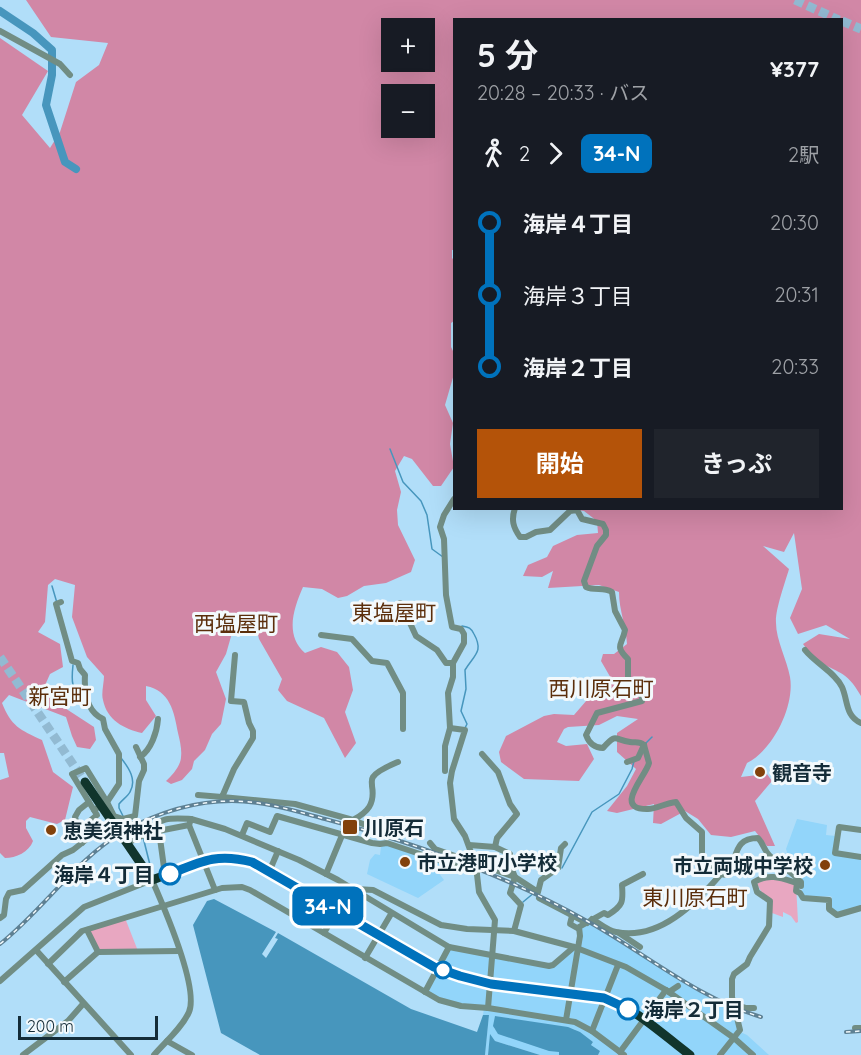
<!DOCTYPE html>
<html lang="ja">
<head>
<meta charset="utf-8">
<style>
	body { margin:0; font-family:Quicksand,"Noto Sans JP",sans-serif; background:#20242c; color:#f1f3f6; height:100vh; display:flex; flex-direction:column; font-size:22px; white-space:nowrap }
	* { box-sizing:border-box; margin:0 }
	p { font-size:20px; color:#9ea1a6 }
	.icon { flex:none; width:33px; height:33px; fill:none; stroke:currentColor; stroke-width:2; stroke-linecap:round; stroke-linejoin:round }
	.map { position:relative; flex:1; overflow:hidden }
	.drawer { position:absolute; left:453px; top:18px; width:390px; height:492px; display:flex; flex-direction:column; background:#171b24; border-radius:0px; box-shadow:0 6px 24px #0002 }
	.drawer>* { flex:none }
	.badge { padding:0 12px; border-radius:9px; font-size:21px; line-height:39px }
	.controls { position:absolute; left:381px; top:18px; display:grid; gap:12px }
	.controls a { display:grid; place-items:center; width:54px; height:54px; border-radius:0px; background:#171b24; box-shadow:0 6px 24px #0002; font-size:30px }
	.scale { position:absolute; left:18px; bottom:15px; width:140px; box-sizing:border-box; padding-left:6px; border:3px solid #142c38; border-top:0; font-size:16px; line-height:21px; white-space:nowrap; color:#142c38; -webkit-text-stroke:4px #f3f9fc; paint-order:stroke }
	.map>.badge { position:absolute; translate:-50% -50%; box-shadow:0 0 0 3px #fff }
	.legs { display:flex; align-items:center; gap:9px; height:66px; padding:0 24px; font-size:20px }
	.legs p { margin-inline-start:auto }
	.summary { display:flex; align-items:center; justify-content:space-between; height:102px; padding:0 24px }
	h1 { font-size:33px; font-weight:700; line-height:45px }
	.cta { display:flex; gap:12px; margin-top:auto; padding:12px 24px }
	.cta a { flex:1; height:69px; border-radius:0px; background:#b45309; color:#fff; font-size:24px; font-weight:700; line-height:69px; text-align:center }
	.cta a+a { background:#20242c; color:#f1f3f6 }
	ul { padding:0 24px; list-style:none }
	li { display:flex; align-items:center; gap:21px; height:72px; font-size:22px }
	li i { display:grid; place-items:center; width:9px; height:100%; margin:0 8px; background:currentColor }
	li i::after { content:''; width:15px; height:15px; margin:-8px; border:4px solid; border-radius:50%; background:#171b24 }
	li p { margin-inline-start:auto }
	li:first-child i { background:linear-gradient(#0000 50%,currentColor 0) }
	li:last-child i { background:linear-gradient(currentColor 50%,#0000 0) }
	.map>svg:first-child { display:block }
	.built { fill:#92d5fa }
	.green { fill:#e8a7c1 }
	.forest { fill:#d187a6; fill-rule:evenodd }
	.water { fill:#4796bd }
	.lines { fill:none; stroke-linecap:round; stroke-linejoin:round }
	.stream { stroke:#4796bd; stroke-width:1.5 }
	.river { stroke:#4796bd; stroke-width:8 }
	.minor-tunnel { stroke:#92bad2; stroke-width:6; stroke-dasharray:6 3; stroke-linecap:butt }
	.highway-tunnel { stroke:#92bad2; stroke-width:9; stroke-dasharray:9 4.5; stroke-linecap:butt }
	.minor { stroke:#718d84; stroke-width:6 }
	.highway { stroke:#11352c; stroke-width:9 }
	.rail-casing { stroke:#5e8093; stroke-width:4 }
	.rail { stroke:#f3f9fc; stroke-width:1.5; stroke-dasharray:4.5; stroke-linecap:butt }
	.line-1-casing { stroke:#fff; stroke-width:14 }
	.line-1 { stroke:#0072bc; stroke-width:9 }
	.poi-dot { fill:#82410b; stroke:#f3f9fc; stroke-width:2 }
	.stop-1-dot { fill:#fff; stroke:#0072bc; stroke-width:3 }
	.labels { text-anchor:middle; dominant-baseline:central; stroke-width:6; stroke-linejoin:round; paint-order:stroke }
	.poi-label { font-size:20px; font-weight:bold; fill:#142c38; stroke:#f3f9fc; text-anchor:start }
	.stop-label { font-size:20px; font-weight:bold; fill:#142c38; stroke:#f3f9fc; text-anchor:end }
	.neighbourhood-label { font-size:21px; fill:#5b2e0b; stroke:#f3f9fc }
</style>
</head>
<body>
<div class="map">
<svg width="861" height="1055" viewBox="0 0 861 1055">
	<rect width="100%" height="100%" fill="#b1def9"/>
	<g class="built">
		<polygon points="797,819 827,825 826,835 836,836 833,853 861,857 861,906 837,912 831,908 832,897 830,896 806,897 802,893 803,883 801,879 785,861 787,852 786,849"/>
		<polygon points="388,844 441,862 438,872 444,880 418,898 367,874 370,860 375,854 380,855 381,847"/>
		<polygon points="590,923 695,990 733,1010 738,1031 747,1035 769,1055 598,1055 600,1051 591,1045 593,1042 574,1029 495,1016 494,1029 560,1052 559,1055 540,1055 495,1041 490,1035 488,1055 485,1055 489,1015 483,1015 484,1008 464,1007 425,992 449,947 551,966 578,944 579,929"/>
	</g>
	<g class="green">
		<polygon points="766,877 796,884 798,922 796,923 791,916 783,912 783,917 772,913 772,900 762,893 757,884"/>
		<polygon points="125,918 138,951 99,952 88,930"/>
	</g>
	<path class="forest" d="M 26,0 L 861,0 L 861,696 C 845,668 838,675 816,659 C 811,655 807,649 803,644 L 819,634 L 850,639 L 826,625 L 798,634 L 790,618 L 802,589 L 794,533 L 784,552 L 763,546 L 789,569 C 785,583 775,610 776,623 C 776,640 787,660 790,677 C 795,706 773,750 747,763 L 741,777 L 767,774 L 772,781 L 755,801 L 775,846 L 767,846 L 755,831 L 731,837 L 711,835 L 698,819 L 685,811 L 661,824 L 653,823 L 654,804 L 617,813 L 607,811 L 627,786 L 636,769 L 617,752 L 617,733 L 638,719 L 617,716 L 599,725 L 568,727 L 564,729 L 557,742 L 566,746 L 587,744 L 594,759 L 579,781 L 524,779 L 501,762 L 499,752 L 506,736 L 544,716 L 554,714 L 574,715 L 593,693 L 612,680 L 601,661 L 603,654 L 614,654 L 627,644 C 626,626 619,610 619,592 L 599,585 L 548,588 L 553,571 L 542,577 L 523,576 L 528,565 L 547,557 L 553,546 L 577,535 L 598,533 L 597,521 L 584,511 L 570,509 L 842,508 L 842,20 L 454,20 L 454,250 L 452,250 L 452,258 L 454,260 L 454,321 L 451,323 L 451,347 L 454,353 L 454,374 L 445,405 L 453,423 L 450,444 L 454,467 L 441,486 L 433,486 L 412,459 L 404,456 L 395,471 L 401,492 L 397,510 L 398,525 L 415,560 L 411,572 L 386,583 L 364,586 L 347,596 L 338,598 L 322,589 L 303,587 C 293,610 285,635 305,653 L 321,647 L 337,652 L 349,667 L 353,690 L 345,712 L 356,743 L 345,758 L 324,718 L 287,701 L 278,690 L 282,679 L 259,639 L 253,613 L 238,612 L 226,654 L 216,672 L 226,699 L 221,724 L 212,734 L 205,750 L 194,761 L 192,769 L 182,780 L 171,784 L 166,781 C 172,776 181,765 181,757 C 182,750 180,741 178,733 C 174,711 170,691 146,686 L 146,700 L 156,716 L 142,733 C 124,729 107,720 103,700 C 101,694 104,683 104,676 L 87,657 L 72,617 L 75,585 L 55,579 L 48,585 L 45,622 L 38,632 L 60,644 L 63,667 L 50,674 L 46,683 L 51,699 L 94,727 L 96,740 L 90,749 L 77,747 L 72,736 L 66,717 L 9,695 L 2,703 C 11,726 20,730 42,740 L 53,772 L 73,787 L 65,820 L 57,824 L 30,817 L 26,821 L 26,828 L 33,841 C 29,852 16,858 5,858 L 0,853 L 0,780 L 9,777 L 4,753 L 0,753 L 0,38 L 48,71 L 22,115 L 50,148 L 60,132 L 76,82 L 99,65 L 108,43 L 51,37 ZM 392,28 L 424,28 L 424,62 L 392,62 ZM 392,94 L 424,94 L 424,128 L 392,128 Z"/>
	<g class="water">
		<polygon points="214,899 276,932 262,954 266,958 278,939 275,938 278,933 411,1009 477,1032 483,1015 489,1015 485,1055 260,1055 221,1033 193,925 207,901"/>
		<polygon points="495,1016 568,1027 580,1032 593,1042 591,1045 600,1051 598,1055 559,1055 559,1052 549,1051 498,1034 493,1026"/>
		<polygon points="490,1034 495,1041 540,1055 488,1055"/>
	</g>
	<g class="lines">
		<g class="stream">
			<polyline points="390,449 403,482 421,501 427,515 432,549 443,557"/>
			<polyline points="52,586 57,603"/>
			<path d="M 462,626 C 469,627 471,628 474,634 C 484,652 474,655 465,670 L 466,689 L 461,711 L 467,724 L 465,728"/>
			<path d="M 73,665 C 71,684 71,686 85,700"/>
			<polyline points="646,743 652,737"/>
			<path d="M 121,758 C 129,768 137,780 130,792 C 128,796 122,800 119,804 L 119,808 L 123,816"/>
			<polyline points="143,837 151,869"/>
			<polyline points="562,868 592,812 619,794 632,769 634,761"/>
			<polyline points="523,902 535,892"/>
		</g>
		<polyline class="river" points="0,11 33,33 52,50 52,75 46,105 65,162 76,169"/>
		<polyline class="minor-tunnel" points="343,831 348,819"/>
		<g class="highway-tunnel">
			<polyline points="795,0 839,20"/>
			<polyline points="842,21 861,29"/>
			<polyline points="0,657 85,782"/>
		</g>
		<g class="minor">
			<polyline points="0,31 60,64 70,75"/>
			<path d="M 515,508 C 511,520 513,527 520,537 L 526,537 L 536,532 L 550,530 L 570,511 L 577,510 L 582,519 L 603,524 L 606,530 L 606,535 L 597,546 L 584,581 L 586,587 C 595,591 604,587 612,592 L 615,611 L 625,630 C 622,646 614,645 628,659 L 628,679 L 642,696 L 642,701 L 597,713 L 586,735 C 589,743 594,748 603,748 C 617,732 614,740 630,742 C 636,743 639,741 644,745"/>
			<path d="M 61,602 L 56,604 L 72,661 L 78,663 L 80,669 L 85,675 C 84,692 86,711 103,719 L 105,729 L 119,754 L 119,784 L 107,802 L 86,768 L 72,774 L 89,802"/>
			<polyline points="400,603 402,614 410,623 416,636 437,650 446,663 453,663"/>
			<polyline points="321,635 352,639 372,661 387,663 403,693 403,729"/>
			<path d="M 805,650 C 815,663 835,672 842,687 C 848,700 845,716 861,723"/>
			<polyline points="450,728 465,730 452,771 450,783 454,819 465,836 476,866 479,892 495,920 488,1008"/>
			<path d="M 644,745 L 649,763 C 646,776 612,810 648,809 C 657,809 665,803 676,802 L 686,818 L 702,832 L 702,856 L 721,874"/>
			<polyline points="482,754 498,772 510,804 517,814 497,838 495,847"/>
			<path d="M 140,757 C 151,750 157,732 158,719"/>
			<polyline points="627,762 638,758 644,745"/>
			<polyline points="445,771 445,746 450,728 448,693 453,677 453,663 464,643 464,634 461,629 452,627 446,595 444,539 440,527 444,515 454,499"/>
			<polyline points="198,795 222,797 234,769 253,738 253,731 249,723 244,702 231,701 235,655"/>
			<path d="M 222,797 L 295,804 L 353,820 C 368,812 375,804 372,786 C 372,782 371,780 373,777 C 378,770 391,765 398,762"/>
			<polyline points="94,810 107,802 114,816 123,819 135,816 139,781 144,770 144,764 136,747"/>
			<polyline points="123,819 129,823 149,830"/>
			<polyline points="353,820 393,836"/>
			<polyline points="189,825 215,890"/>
			<polyline points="79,830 97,815 89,802 79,810 75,817 82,843"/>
			<polyline points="861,830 839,827 835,853 861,857"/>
			<polyline points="159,831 165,875"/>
			<path d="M 148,833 C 157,816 174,818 191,819"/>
			<polyline points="242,835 247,823 270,832 277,816 372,843 380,844 387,843 477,873"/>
			<polyline points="127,843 148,833 189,825 191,819 225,829 299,860 338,880 449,947 549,966 553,965 574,947"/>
			<polyline points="430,843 435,849 515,877 538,892 541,880 558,868 561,848 565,844"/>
			<polyline points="469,845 495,847 510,854 511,867 515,877 510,893 521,905 514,931"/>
			<polyline points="269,872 278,851"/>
			<polyline points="326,874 343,833"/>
			<polyline points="356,889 373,890 441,925 467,929 514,931 574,947 626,967 666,990 734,1038 753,1055"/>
			<polyline points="539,898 587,923"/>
			<polyline points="572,916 570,924 579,929"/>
			<polyline points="0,918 4,915 6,899 9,893 23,890 62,855 73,850 111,820"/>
			<path d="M 592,919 C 599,923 608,931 616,932 C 659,941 696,903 721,874 L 726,875 C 739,861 731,838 758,838 C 763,843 764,850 769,855 C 779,865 791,871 801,882 L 801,886"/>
			<polyline points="87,930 98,952"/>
			<polyline points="324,933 350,887"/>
			<polyline points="619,933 640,947"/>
			<polyline points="36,950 131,1055"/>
			<polyline points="365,958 391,914"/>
			<polyline points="48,964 82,931 222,888 242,887 250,890 439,1000 461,1006 488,1008 575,1022 592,1031 624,1055"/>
			<path d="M 0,981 L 84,907 L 152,880 C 163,905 199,988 189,1012 C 182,1028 165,1042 154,1055"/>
			<polyline points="64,982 98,952 179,951"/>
			<polyline points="425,992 449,947"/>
			<polyline points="669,992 678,986"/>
			<polyline points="734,1004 746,1008 754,1008"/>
			<path d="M 566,1020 L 580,936 L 579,927 L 604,913 L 608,915 C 624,905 623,901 622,885 L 643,874"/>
			<polyline points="855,1028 861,1028"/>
			<polyline points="592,1031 618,965"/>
			<polyline points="167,1041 192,1055"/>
			<polyline points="620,1052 666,990"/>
			<polyline points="23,1055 68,1021 83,1004"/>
			<path d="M 720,1055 L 740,1030 L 732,997 L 732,979 L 734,974 L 747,964 L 750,957 L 769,926 L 770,901 L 757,892 L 754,882 C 769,873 781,878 797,883 L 796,891 L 800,893 L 803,898 L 829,900 L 829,909 L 837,915 L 861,908"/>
		</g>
		<path class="highway" d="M 85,782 L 152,880 C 189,867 211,851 252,862 L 434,967 C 489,987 547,992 604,998 C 636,1008 663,1035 690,1055"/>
		<g class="rail-casing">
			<g id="rail">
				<path d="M 0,944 C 44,909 75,860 124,831 C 157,813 195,801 232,801 C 264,801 295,811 325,819 C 415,843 506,875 587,921 C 645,953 697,998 761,1017"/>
				<polyline points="846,1032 861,1031"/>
			</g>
		</g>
		<use href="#rail" class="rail"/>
	</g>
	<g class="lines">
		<g class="line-1-casing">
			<path id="line-1" d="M 170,874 C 202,861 217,853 252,862 L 434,967 L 460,976 L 491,984 L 604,998 L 628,1009"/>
		</g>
		<use href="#line-1" class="line-1"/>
	</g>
	<g class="poi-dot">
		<circle cx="760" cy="772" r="6"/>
		<rect x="342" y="819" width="16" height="16" rx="3"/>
		<circle cx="51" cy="830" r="6"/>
		<circle cx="405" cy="862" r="6"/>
		<circle cx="825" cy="865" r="6"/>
	</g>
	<g class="stop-1-dot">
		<circle cx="170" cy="874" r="10"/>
		<circle cx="443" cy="970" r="8"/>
		<circle cx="628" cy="1009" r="10"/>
	</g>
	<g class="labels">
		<g class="poi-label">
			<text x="772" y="772">観音寺</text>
			<text x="364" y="827">川原石</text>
			<text x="63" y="830">恵美須神社</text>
			<text x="417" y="862">市立港町小学校</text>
			<text x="813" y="865" text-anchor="end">市立両城中学校</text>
		</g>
		<g class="stop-label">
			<text x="154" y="874">海岸４丁目</text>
			<text x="644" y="1009" text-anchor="start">海岸２丁目</text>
		</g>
		<g class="neighbourhood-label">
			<text x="394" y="612">東塩屋町</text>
			<text x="236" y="623">西塩屋町</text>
			<text x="601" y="688">西川原石町</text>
			<text x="60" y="696">新宮町</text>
			<text x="695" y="897">東川原石町</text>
		</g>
	</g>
</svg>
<div class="controls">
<a>+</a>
<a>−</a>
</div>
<div class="scale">200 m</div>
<b class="badge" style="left:328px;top:906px;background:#0072bc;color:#fff">34-N</b>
<section class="drawer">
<div class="summary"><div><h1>5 分</h1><p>20:28 – 20:33 · バス</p></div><b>¥377</b></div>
<div class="legs"><svg class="icon" aria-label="walk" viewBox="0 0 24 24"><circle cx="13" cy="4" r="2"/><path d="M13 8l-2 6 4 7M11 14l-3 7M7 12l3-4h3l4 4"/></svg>2<svg class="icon" aria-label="forward" viewBox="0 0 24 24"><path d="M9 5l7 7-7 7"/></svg><b class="badge" style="background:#0072bc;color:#fff">34-N</b><p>2駅</p></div>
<ul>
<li><i style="color:#0072bc"></i><b>海岸４丁目</b><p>20:30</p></li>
<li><i style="color:#0072bc"></i><span>海岸３丁目</span><p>20:31</p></li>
<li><i style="color:#0072bc"></i><b>海岸２丁目</b><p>20:33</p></li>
</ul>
<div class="cta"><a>開始</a><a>きっぷ</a></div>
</section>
</div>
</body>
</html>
